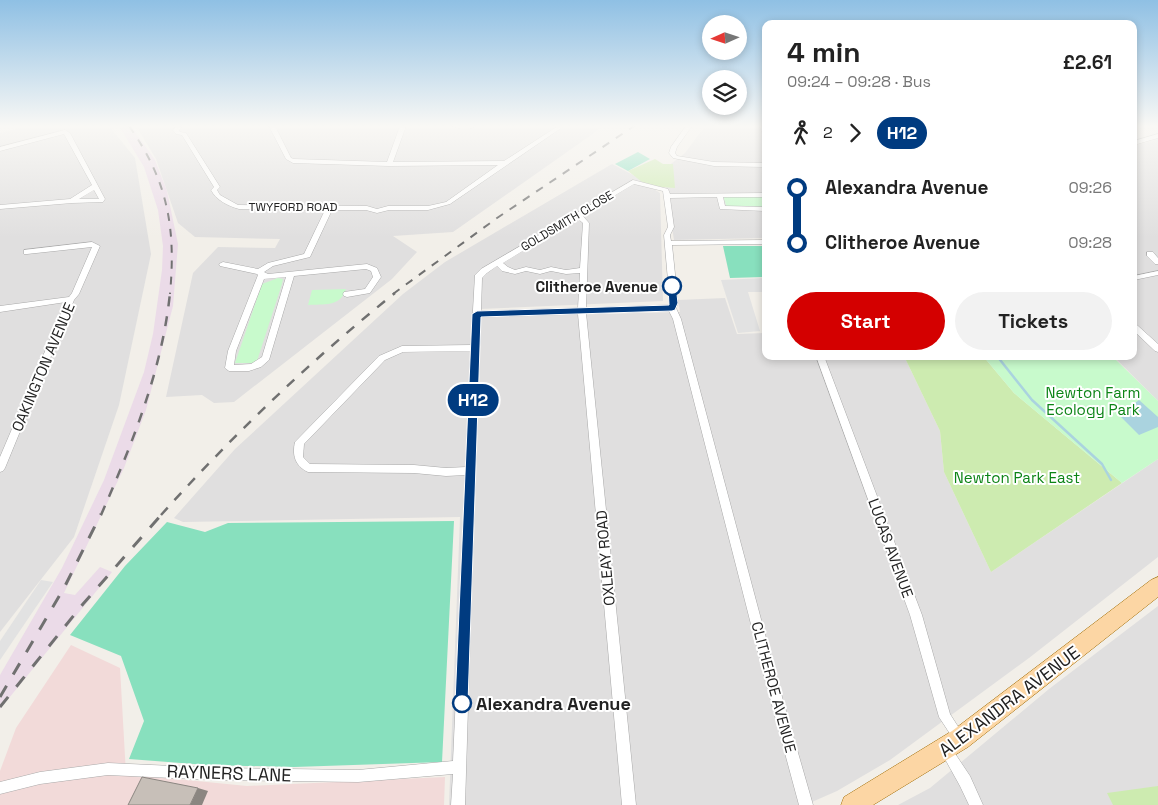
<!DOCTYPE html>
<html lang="en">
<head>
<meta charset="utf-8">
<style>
	body { margin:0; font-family:"Space Grotesk",sans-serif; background:#f2f2f2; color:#222; height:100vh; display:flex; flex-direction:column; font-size:19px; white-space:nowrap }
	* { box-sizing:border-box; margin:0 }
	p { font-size:16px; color:#767676 }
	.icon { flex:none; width:28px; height:28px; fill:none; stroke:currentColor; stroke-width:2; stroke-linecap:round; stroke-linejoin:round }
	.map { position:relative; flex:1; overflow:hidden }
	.sheet { position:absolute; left:762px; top:20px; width:375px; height:340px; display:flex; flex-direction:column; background:#fff; border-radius:10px; box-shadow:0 2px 8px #0003 }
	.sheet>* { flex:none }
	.badge { padding:0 10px; border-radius:16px; font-size:18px; line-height:32px }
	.needle { width:32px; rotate:267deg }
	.buttons { position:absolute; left:702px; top:15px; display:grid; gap:10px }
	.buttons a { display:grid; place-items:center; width:45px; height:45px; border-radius:50%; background:#fff; box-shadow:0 2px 8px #0003; font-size:25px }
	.map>.badge { position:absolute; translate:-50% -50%; box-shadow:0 0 0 2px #fff }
	.legs { display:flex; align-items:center; gap:8px; height:55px; padding:0 25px; font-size:16px }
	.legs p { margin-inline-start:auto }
	.summary { display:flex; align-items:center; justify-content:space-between; height:85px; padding:0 25px }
	h1 { font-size:28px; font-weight:800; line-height:38px }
	.primary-button { display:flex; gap:10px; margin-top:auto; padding:10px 25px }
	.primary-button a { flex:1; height:58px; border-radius:30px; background:#d40000; color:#fff; font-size:20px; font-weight:800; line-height:58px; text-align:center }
	.primary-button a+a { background:#f2f2f2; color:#222 }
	ul { padding:0 25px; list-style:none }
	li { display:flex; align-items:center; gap:18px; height:55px; font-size:19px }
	li i { display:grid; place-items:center; width:8px; height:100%; margin:0 6px; background:currentColor }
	li i::after { content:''; width:12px; height:12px; margin:-6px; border:4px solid; border-radius:50%; background:#fff }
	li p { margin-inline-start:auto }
	li:first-child i { background:linear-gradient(#0000 50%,currentColor 0) }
	li:last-child i { background:linear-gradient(currentColor 50%,#0000 0) }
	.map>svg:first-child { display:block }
	.residential { fill:#e0dfdf }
	.commercial { fill:#f2dad9 }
	.industrial { fill:#ebdbe8 }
	.grass { fill:#cdebb0 }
	.park { fill:#c8facc }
	.pitch { fill:#88e0be }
	.parking { fill:#e2e2e2 }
	.water { fill:#aad3df }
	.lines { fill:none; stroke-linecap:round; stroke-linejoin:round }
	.stream { stroke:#aad3df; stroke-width:2.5 }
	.street-casing { stroke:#a9a9a9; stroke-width:1 }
	.primary-casing { stroke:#a06b00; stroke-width:1 }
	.street { fill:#fff; fill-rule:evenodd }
	.primary { fill:#fcd6a4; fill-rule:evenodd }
	.rail-far2 { stroke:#707070; stroke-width:2; stroke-dasharray:8 8; stroke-linecap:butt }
	.rail-far1 { stroke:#707070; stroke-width:2.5; stroke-dasharray:10 10; stroke-linecap:butt }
	.rail { stroke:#707070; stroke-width:3; stroke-dasharray:13 13; stroke-linecap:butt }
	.shaded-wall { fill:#8b8681 }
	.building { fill:#c7bfb8; stroke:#8b8681 }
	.line-1 { fill:#003b80; stroke:#fff }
	.stop-1-dot { fill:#fff; stroke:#003b80; stroke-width:2.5 }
	.labels { text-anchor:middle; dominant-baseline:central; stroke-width:4; stroke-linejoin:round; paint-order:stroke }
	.far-street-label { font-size:12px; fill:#222; stroke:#fff }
	.stop-label { font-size:15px; font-weight:bold; fill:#222; stroke:#fff; text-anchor:end }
	.street-label { font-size:15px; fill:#222; stroke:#fff }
	.park-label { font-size:15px; fill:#0c8416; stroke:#fff }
	.near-street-label { font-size:18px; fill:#222; stroke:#fff }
	.near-stop-label { font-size:18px; font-weight:bold; fill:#222; stroke:#fff; text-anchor:start }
</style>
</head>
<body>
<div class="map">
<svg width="1158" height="805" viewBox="0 0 1158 805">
	<rect width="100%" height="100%" fill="#f2efe9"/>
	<g class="residential">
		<polygon points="27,126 109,126 135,158 151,254 119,405 74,537 0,632 0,133"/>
		<polygon points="136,126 604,126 453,232 393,236 417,252 392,279 234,402 214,403 202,395 166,397 193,273 218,247 275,248 280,239 195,237 178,223 156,159"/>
		<polygon points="705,126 766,126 766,238 674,240 663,170 685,153"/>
		<polygon points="1158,139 1158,401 1113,356 1134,356 1134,146"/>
		<polygon points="612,164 633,175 660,193 663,301 480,309 474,317 680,312 678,300 725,298 737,334 766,333 766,356 904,356 940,431 944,472 991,572 1158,459 1158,557 1029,658 890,760 837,791 805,805 449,805 460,517 183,522 174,518 235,449 403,294 445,262"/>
		<polygon points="1158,606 1158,805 898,805 930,788 1049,689"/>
	</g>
	<polygon class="commercial" points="71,645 120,668 126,774 247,786 445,777 444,805 0,805 0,771 16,728"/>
	<polygon class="industrial" points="119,126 131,126 155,160 167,191 178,244 173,306 146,410 124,468 64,593 75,595 100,567 112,572 0,709 0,675 62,568 104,480 144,372 153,334 162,270 163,246 158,210 144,167"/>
	<g class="grass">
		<polygon points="655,159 663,164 673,164 675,188 647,186 628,171"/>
		<polygon points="904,356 983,356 1014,393 1122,483 991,572 944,472 940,431"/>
		<polygon points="1158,786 1158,805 1113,805 1107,793"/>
	</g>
	<g class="park">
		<polygon points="723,196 766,197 766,207 727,208"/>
		<polygon points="278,278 283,279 282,284 257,361 253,363 235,363 262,284"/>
		<path d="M 346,289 C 341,307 323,304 308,305 L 312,290 Z"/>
		<polygon points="983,356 1112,356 1158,401 1158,459 1122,483 1014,393"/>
	</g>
	<g class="pitch">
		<polygon points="638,152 650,159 628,171 615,164"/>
		<polygon points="723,246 762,246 766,263 766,277 730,278"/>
		<polygon points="454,521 442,762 294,767 207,765 129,759 144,721 121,656 70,635 125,566 167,522 205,532 228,523"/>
	</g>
	<g class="parking">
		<polygon points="766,278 766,292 748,292 760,331 738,333 721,280"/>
		<polygon points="41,580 53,582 0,660 0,641"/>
	</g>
	<polygon class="water" points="1139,400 1158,417 1158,427 1139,435 1119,415"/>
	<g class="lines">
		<polyline class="stream" points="997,356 1032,400 1102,464 1111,480"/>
		<g class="street-casing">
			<g id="street">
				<path d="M 177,126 L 182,127 L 179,130 L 180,132 L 186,133 L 220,187 L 217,190 L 220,195 L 238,205 L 367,206 L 377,209 L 388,206 L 428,206 L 446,202 L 498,165 L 389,166 L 293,163 L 286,159 L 269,126 L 275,126 L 291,158 L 294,159 L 387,162 L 400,126 L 406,126 L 393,162 L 504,161 L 558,126 L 564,126 L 450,204 L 428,210 L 389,210 L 377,213 L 366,210 L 332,210 L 310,257 L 273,266 L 264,272 L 268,274 L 367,264 L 377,268 L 381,277 L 370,293 L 347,297 L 344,296 L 343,294 L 344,292 L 365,289 L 373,277 L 371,271 L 366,269 L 294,276 L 269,360 L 261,367 L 249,371 L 229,371 L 225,368 L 228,351 L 258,275 L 257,274 L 220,266 L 219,264 L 223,262 L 258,269 L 268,263 L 304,254 L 325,210 L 239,209 C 228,206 216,200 211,190 L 214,187 L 182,135 L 176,134 L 173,130 ZM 286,277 L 262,357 L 251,364 L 234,365 L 236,351 L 264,279 Z"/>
				<path d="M 453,126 L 472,126 L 474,127 C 469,130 458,129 453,126 Z"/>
				<polygon points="686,126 692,126 677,147 675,153 677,156 714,162 766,163 766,167 714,166 673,158 669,153 671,147"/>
				<polygon points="760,126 766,126 766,136 763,134"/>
				<path d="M 65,130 L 70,133 L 105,199 L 103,202 L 72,203 L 0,209 L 0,205 L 70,199 L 92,185 L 64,134 L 0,151 L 0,147 ZM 94,190 L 99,199 L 79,199 Z"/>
				<polygon points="1158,134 1158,138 1134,145 1134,141"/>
				<path d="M 633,180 L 668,189 L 670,194 L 766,193 L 766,197 L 723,197 L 725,206 L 766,207 L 766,211 L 720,209 L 717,197 L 670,198 L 674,227 L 670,235 L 671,241 L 766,240 L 766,244 L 672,245 L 678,303 L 676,308 L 681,319 L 778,683 L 813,805 L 799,805 L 766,683 L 673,319 L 669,311 L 586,313 L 636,805 L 622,805 L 578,314 L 480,317 L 465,805 L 451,805 L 453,774 L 358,782 L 216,780 L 108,775 L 40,784 L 0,794 L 0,782 L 40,772 L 108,763 L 216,768 L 358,770 L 453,761 L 466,475 L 446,476 L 414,473 L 308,472 C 295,466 292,455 295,442 L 379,356 L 402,346 L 471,345 L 475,275 L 481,269 ZM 634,184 L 663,191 L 668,227 L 664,235 L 670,303 L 669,305 L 586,308 L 589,223 L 582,215 ZM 577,218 L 583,223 L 580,268 L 566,270 L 551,267 L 540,270 L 526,267 L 515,270 L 508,267 L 503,263 ZM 497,266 L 502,271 L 515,274 L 526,271 L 540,274 L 551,271 L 566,274 L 580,273 L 578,308 L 481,311 L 482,278 L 487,273 ZM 471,351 L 466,467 L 446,468 L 414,465 L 310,464 L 303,457 L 304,444 L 385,360 L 403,352 Z"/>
				<polygon points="92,242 100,246 79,294 74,300 5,468 3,471 0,472 0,457 66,302 0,312 0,306 69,297 72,293 92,247 27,254 24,254 24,250"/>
				<polygon points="1147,252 1153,252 1158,258 1158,264 1155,264 1147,256"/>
				<polygon points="1158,271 1158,275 1134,280 1134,276"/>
				<polygon points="1134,324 1137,325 1158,344 1158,352 1155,351 1134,331"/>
				<polygon points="816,356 824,356 922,615 950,714 966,739 964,743 960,745 956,743 939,717 910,615"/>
				<polygon points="946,744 950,746 970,776 983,805 969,805 960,786 940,750 942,746"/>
			</g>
		</g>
		<g class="primary-casing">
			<polygon id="primary" points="1158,577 1158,597 968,747 873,805 841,805 844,797 952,731 1151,580"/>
		</g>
		<use href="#street" class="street"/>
		<use href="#primary" class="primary"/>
		<g class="rail-far2">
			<path d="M 129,126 C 168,181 176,228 170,294"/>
			<polyline points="393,294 497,218 634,126"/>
		</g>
		<g class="rail-far1">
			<path d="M 101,515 C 132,444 162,371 170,293"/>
			<path d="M 161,515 C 233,435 311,360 395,293"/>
		</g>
		<g class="rail">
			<polyline points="0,697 64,588 101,514"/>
			<polyline points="0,707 83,604 162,514"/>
		</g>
	</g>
	<polygon class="shaded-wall" points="198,788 208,791 202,805 190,805"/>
	<polygon class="building" points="142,777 198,788 190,805 128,805"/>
	<linearGradient id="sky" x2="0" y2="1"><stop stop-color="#8fc0e4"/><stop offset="0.53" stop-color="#f9f8f5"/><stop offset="1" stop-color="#f9f8f5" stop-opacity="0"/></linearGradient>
	<rect width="1158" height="238" fill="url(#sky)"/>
	<polygon class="line-1" points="672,283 676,286 678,303 675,310 672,311 481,317 468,703 466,708 462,710 457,708 455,703 472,314 477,311 669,305 668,286"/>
	<g class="stop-1-dot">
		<circle cx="672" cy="286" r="9"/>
		<circle cx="462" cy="703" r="9"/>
	</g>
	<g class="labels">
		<g class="far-street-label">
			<text x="293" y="207">TWYFORD ROAD</text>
			<text transform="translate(567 221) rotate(-31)">GOLDSMITH CLOSE</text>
		</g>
		<g class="stop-label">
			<text x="658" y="286">Clitheroe Avenue</text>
		</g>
		<g class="street-label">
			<text transform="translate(43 367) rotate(-67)">OAKINGTON AVENUE</text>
			<text transform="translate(891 548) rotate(70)">LUCAS AVENUE</text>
			<text transform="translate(605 558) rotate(-95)">OXLEAY ROAD</text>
			<text transform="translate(774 687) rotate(75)">CLITHEROE AVENUE</text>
		</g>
		<g class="park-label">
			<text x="1093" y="392">Newton Farm<tspan x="1093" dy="17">Ecology Park</tspan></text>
			<text x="1017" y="477">Newton Park East</text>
		</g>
		<g class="near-street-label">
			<text transform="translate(1009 701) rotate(-37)">ALEXANDRA AVENUE</text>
			<text transform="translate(229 773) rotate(2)">RAYNERS LANE</text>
		</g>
		<g class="near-stop-label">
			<text x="476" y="703">Alexandra Avenue</text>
		</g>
	</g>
</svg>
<div class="buttons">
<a><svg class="needle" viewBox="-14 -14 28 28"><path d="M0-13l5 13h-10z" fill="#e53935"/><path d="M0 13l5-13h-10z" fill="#767676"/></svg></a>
<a><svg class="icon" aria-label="layers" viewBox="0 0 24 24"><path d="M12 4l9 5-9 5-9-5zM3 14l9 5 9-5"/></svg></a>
</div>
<b class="badge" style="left:473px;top:400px;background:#003b80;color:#fff">H12</b>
<section class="sheet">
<div class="summary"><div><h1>4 min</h1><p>09:24 – 09:28 · Bus</p></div><b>£2.61</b></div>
<div class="legs"><svg class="icon" aria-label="walk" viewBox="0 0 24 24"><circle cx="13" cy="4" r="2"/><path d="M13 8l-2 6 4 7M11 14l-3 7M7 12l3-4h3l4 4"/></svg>2<svg class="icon" aria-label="forward" viewBox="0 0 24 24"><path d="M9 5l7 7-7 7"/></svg><b class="badge" style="background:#003b80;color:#fff">H12</b></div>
<ul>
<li><i style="color:#003b80"></i><b>Alexandra Avenue</b><p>09:26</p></li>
<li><i style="color:#003b80"></i><b>Clitheroe Avenue</b><p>09:28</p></li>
</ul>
<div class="primary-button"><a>Start</a><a>Tickets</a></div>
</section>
</div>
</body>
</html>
